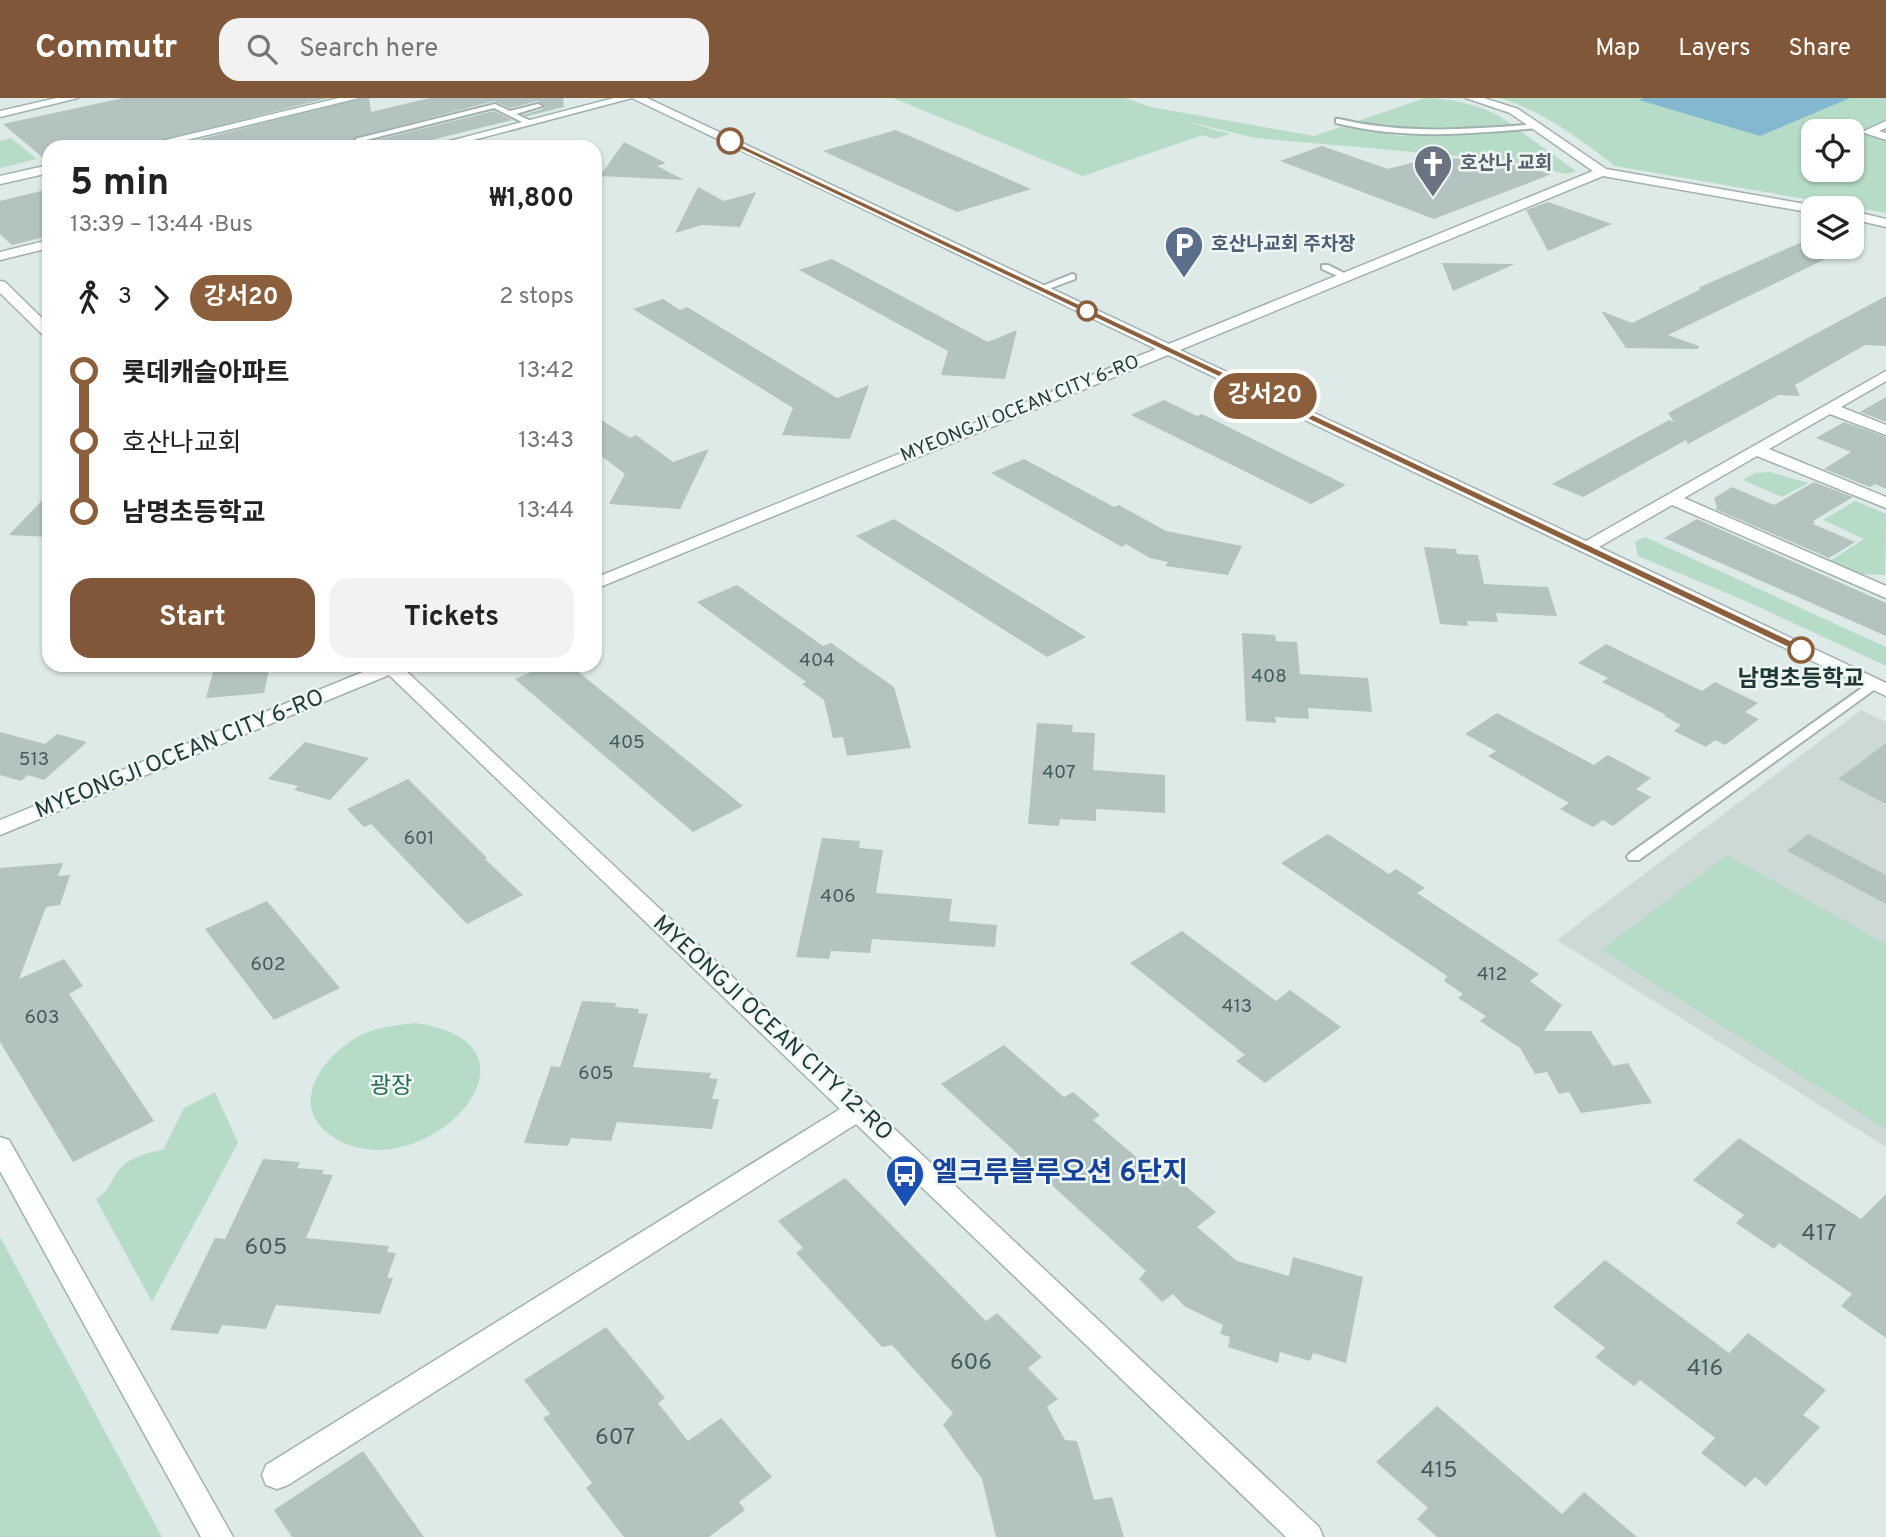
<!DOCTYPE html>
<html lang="en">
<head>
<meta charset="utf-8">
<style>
	body { margin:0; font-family:Overpass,"Noto Sans KR",sans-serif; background:#f2f2f2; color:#222; height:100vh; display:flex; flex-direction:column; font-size:26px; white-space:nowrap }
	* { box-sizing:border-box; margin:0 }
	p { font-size:23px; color:#767676 }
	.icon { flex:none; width:38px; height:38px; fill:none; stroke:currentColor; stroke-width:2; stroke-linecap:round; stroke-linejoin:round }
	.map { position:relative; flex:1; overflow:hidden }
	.side { position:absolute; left:42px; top:42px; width:560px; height:532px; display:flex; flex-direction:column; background:#fff; border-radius:21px; box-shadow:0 2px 5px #0004 }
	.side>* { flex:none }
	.badge { padding:0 14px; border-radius:23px; font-size:24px; line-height:46px }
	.tools { position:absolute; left:1801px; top:21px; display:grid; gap:14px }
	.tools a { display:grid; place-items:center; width:63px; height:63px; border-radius:14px; background:#fff; box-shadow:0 2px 5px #0004; font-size:35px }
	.map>.badge { position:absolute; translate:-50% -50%; box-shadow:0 0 0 4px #fff }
	.legs { display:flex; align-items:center; gap:10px; height:77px; padding:0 28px; font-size:23px }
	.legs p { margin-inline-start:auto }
	.head { display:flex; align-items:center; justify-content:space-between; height:119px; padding:0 28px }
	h1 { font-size:38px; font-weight:700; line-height:52px }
	.action { display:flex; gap:14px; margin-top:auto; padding:14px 28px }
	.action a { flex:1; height:80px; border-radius:21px; background:#805738; color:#fff; font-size:28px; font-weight:700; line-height:80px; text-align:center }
	.action a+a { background:#f2f2f2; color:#222 }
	ul { padding:0 28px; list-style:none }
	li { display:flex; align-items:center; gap:24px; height:70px; font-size:26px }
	li i { display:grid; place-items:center; width:10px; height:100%; margin:0 9px; background:currentColor }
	li i::after { content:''; width:18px; height:18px; margin:-9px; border:5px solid; border-radius:50%; background:#fff }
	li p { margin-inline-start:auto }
	li:first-child i { background:linear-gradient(#0000 50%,currentColor 0) }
	li:last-child i { background:linear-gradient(currentColor 50%,#0000 0) }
	header { display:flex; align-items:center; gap:42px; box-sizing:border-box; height:98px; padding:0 35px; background:#805738; color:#fff }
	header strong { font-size:33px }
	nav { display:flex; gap:38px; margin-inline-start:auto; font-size:24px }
	.search { width:490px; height:63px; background:#f2f2f2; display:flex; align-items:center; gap:18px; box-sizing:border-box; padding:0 24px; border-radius:21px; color:#767676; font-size:26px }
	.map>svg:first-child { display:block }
	.built { fill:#ccd9d6 }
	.green { fill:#b6dcc7; fill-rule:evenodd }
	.water { fill:#84b7d0 }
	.building { fill:#b3c4c0 }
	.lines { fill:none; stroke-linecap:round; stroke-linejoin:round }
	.service-casing { stroke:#a1b1af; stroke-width:4 }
	.minor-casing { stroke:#a1b1af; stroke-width:3 }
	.secondary-casing { stroke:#9db6b1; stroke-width:3 }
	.service { fill:#fff; fill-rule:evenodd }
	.minor { fill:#fff; fill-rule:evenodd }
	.secondary { fill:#fff; fill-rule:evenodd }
	.line-1 { fill:#8b5e3c; stroke:#fff; stroke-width:2 }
	.stop-1-dot { fill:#fff; stroke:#8b5e3c; stroke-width:3.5 }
	.labels { text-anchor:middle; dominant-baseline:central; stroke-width:5; stroke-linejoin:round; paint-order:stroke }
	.far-worship-label { font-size:19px; font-weight:bold; fill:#5b616d; stroke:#eef7f4; text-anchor:start }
	.far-service-label { font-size:19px; font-weight:bold; fill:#4e5e75; stroke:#eef7f4; text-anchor:start }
	.far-street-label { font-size:19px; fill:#1f3937; stroke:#eef7f4 }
	.number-label { font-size:19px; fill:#445c59 }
	.stop-label { font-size:23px; font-weight:bold; fill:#1f3937; stroke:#eef7f4 }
	.street-label { font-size:23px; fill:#1f3937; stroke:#eef7f4 }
	.park-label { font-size:23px; fill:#297052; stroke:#eef7f4 }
	.near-number-label { font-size:23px; fill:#445c59 }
	.near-transit-label { font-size:28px; font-weight:bold; fill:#164399; stroke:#eef7f4; text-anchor:start }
</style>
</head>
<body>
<header>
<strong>Commutr</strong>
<div class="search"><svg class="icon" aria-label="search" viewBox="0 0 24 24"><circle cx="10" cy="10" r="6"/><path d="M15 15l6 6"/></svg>Search here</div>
<nav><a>Map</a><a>Layers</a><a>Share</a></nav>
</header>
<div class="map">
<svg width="1886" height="1439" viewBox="0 0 1886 1439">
	<rect width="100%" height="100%" fill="#deeae7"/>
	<polygon class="built" points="1861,612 1886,624 1886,1049 1557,842"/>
	<g class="green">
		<polygon points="893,0 1125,0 1150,9 1314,38 1341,29 1401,38 1520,33 1576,73 1567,76 1504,62 1256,40 1180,22 1230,36 1214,41 1203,37 1083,78"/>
		<path d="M 1425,0 C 1452,0 1490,9 1511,26 C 1462,30 1402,40 1355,24 Z"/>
		<path d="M 1500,0 L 1886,0 L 1886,115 L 1615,68 C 1579,40 1544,14 1500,0 ZM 1813,33 L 1852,33 L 1852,72 L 1813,72 Z"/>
		<polygon points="11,40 37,61 0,70 0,43"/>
		<polygon points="1770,374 1808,385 1782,399 1743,382 1755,375"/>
		<polygon points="1855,403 1886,416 1885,477 1861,476 1830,463 1864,441 1823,422"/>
		<polygon points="1645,439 1886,549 1886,568 1748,504 1638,458 1635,444"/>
		<polygon points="1727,757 1886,846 1886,1031 1601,852"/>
		<path d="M 415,925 C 560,945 431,1086 342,1044 C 282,1015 319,958 363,936 C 380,929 397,927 415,925 Z"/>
		<path d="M 215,994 L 238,1045 L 152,1204 L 96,1101 C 106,1095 108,1090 114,1079 C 124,1061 143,1055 163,1052 L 184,1010 Z"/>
		<polygon points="0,1139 162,1439 0,1439"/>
	</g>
	<polygon class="water" points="1644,0 1850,0 1760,38 1639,2"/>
	<g class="building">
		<polygon points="123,0 328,0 134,49 49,49 49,65 3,26"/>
		<polygon points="362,0 369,0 371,14 430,0 563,0 564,9 527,18 523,17 543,11 544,7 537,3 510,10 494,3 353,40 362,49 169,49"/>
		<polygon points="494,13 512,22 403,49 379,49 372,43"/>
		<polygon points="896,32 965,62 1031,91 957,114 823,53"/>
		<polygon points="624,44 666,65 657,68 684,82 600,78"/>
		<polygon points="1322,48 1388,71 1422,62 1465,60 1500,64 1552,76 1434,121 1280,63"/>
		<polygon points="698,89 724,103 756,94 740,129 702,127 675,135"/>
		<polygon points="49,91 49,138 12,147 0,136 0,103"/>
		<polygon points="1548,104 1612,126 1548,153 1526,112"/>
		<polygon points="1811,140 1813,149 1844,152 1668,237 1699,248 1698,251 1626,250 1601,213 1632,225 1701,191 1698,190"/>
		<polygon points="832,161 988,244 1017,232 1005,281 941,277 948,253 799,172"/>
		<polygon points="1442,165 1515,166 1453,193"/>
		<polygon points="1886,198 1886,248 1865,247 1795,287 1800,298 1779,297 1688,346 1686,342 1583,399 1552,386 1669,322 1674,324 1668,315"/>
		<polygon points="663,201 680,212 687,209 837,300 869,287 850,341 782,337 793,310 633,211"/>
		<polygon points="1886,299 1886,324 1860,314"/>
		<polygon points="1164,302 1197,318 1202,316 1346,387 1311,406 1131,317"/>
		<polygon points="595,318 630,340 636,337 673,364 709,351 680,411 609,406 625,376 595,353"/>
		<polygon points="1844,324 1886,339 1886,391 1875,386 1870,389 1824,371 1851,354 1816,340"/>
		<polygon points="1024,361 1114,409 1119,407 1166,433 1242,448 1228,477 1165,468 1168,464 1150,460 1126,446 1122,449 991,375"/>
		<polygon points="1814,384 1853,399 1813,423 1815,424 1813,426 1855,444 1829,460 1715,411 1717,409 1714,400 1732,389 1774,407"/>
		<polygon points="49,395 49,439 9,437"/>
		<polygon points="894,421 1086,539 1047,559 856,438"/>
		<polygon points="1697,421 1886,505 1886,538 1664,440"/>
		<polygon points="1424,449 1456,451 1457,456 1478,457 1484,486 1548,489 1557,518 1496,515 1498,524 1467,523 1468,528 1440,526"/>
		<polygon points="737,487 823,548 831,545 894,589 911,650 847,658 843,639 833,640 824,602 802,586 806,584 697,504"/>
		<polygon points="1242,535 1275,537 1276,543 1297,544 1300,576 1368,580 1372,614 1308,610 1309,621 1275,619 1276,625 1246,623"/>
		<polygon points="1606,546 1702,593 1715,584 1758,605 1745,614 1759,621 1725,647 1715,642 1706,649 1674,633 1681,627 1664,618 1666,617 1602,584 1608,580 1578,565"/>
		<polygon points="215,567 270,567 264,595 206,600"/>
		<polygon points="548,567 570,567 743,708 693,734 515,581"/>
		<polygon points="1497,615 1594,667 1608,657 1651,680 1636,691 1651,699 1613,728 1603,722 1593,729 1560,711 1569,705 1488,658 1496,653 1465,636"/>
		<polygon points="1037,625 1073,627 1072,634 1095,635 1093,672 1165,677 1165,715 1096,711 1096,723 1060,721 1059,728 1028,726"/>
		<polygon points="0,634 45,646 57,636 87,644 44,682 28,677 21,683 0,677"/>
		<polygon points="305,644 369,660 330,702 294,692 298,688 268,681"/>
		<polygon points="1886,645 1886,706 1838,681"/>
		<polygon points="408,681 487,760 485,761 523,797 467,826 371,726 364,729 347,711"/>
		<polygon points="1328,736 1389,776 1396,771 1425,790 1417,795 1539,876 1530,883 1562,907 1544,933 1591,933 1613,968 1628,965 1652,1005 1581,1015 1569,994 1559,996 1547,974 1535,976 1520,950 1480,923 1486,918 1458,900 1463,896 1444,883 1447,878 1281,765"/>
		<polygon points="1808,736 1886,777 1886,806 1787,753"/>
		<polygon points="822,740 860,743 859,750 883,752 876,795 952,801 949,823 997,827 995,849 872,841 870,855 831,853 829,861 796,859"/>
		<polygon points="63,765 58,778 70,777 60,807 46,809 19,881 64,861 83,888 69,896 154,1023 73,1064 0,944 0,770"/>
		<polygon points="267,803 340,890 274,922 205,831"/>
		<polygon points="1182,833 1276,903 1290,892 1341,929 1265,985 1236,963 1245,957 1130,865"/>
		<polygon points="582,903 616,905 615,909 639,911 638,915 648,916 633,969 711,975 709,980 718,981 712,1001 719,1001 712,1031 617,1024 611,1043 571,1040 568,1048 524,1045 551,968 560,969"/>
		<polygon points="1004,947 1064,999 1073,994 1100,1017 1093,1022 1163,1082 1172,1076 1216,1114 1197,1129 1237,1163 1289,1178 1293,1159 1363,1179 1346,1265 1313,1255 1310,1263 1280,1254 1278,1265 1228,1249 1230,1239 1220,1236 1223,1227 1184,1208 1173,1196 1162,1204 1139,1181 1146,1173 941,986"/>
		<polygon points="1739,1040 1861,1121 1886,1096 1886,1240 1841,1208 1852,1196 1779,1145 1774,1151 1736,1125 1744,1117 1693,1082"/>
		<polygon points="263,1061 300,1064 297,1070 324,1072 322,1076 333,1077 306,1140 389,1148 387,1154 396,1155 387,1180 393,1180 380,1216 276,1207 266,1231 222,1227 218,1236 170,1232 215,1140 225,1141"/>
		<polygon points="845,1080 986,1223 997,1215 1042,1259 1028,1270 1058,1301 1047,1309 1065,1342 1077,1343 1094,1402 1112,1399 1124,1439 996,1439 982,1381 943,1327 953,1315 892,1247 882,1249 796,1155 803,1150 778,1123"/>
		<polygon points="1605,1162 1729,1255 1748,1235 1826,1292 1803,1317 1820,1329 1766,1388 1755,1379 1745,1389 1701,1355 1715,1340 1640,1282 1634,1288 1595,1259 1605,1250 1553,1209"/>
		<polygon points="606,1229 665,1300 658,1305 688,1343 721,1320 772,1379 739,1404 745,1412 709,1439 624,1439 586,1390 592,1385 543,1320 550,1316 524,1282"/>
		<polygon points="1437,1308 1562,1416 1584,1394 1637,1439 1437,1439 1417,1421 1428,1410 1376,1364"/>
		<polygon points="363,1353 424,1439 292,1439 274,1412"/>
	</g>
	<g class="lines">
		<g class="service-casing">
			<g id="service">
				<polygon points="495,6 510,13 538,6 542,8 516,16 531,23 532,25 528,27 494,10 366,42 376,49 367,49 355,41"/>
				<path d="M 1339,21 C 1405,37 1471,31 1538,26 L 1542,28 L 1538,30 C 1469,36 1404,42 1336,25 L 1336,21 Z"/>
				<polygon points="1322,167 1328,167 1350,178 1342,180 1322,171"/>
				<polygon points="1072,176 1075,177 1075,181 1043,193 1035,191"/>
				<polygon points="1873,582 1879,586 1878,589 1639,762 1629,762 1627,759 1629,756"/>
			</g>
		</g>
		<g class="minor-casing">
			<g id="minor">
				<polygon points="57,0 78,0 0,19 0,13"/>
				<polygon points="614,0 647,0 1169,246 1593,73 1510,15 1466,0 1484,0 1518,11 1606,71 1817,108 1819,110 1813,110 1813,115 1603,78 1180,252 1586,443 1886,273 1886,283 1841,309 1886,327 1886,337 1830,316 1769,351 1886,399 1886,410 1757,358 1684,400 1886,488 1886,500 1672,407 1599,449 1886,585 1886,598 1168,257 595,491 595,480 1156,251 632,0 447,49 427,49"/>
				<polygon points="1886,23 1886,30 1879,33 1886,35 1886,42 1862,34"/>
				<polygon points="1852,113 1886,121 1886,129 1852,121"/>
				<polygon points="49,142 49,150 0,162 0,154"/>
				<polygon points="0,183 5,184 49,227 49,239 44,238 0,195"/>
				<polygon points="380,567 407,567 404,571 1319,1429 1323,1439 1286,1439 856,1026 288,1387 277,1391 266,1387 262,1377 266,1367 840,1011 389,577 0,737 0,722"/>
				<polygon points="0,1039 9,1042 233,1439 201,1439 0,1073"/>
			</g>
		</g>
		<g class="secondary-casing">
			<g id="secondary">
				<polygon points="339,0 359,0 158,49 137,49"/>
				<polygon points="49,67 49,75 0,86 0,78"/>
			</g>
		</g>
		<use href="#service" class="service"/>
		<use href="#minor" class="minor"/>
		<use href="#secondary" class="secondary"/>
	</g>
	<polygon class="line-1" points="730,41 1805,549 1807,552 1797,554 727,45"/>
	<defs>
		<g id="church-pin" transform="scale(2.0125)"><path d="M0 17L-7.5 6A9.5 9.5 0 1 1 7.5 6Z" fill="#6b7280" stroke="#eef7f4"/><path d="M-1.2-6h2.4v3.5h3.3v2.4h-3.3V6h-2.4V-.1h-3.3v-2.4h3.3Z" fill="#fff"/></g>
		<g id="parking-pin" transform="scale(2.0125)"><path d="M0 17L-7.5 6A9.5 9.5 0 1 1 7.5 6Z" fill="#5c6f8a" stroke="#eef7f4"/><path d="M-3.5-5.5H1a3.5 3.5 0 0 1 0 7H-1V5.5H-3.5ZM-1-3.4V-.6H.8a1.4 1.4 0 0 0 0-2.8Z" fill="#fff"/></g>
		<g id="bus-pin" transform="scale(2.0125)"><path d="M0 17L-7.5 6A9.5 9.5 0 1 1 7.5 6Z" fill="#1a4fb4" stroke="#eef7f4"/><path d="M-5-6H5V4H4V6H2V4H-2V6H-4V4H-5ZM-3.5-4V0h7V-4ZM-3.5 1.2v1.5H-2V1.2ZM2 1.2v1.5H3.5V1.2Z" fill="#fff"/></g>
	</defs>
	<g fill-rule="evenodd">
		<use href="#church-pin" x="1433" y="66"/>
		<use href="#parking-pin" x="1184" y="147"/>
		<use href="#bus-pin" x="905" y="1076"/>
	</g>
	<g class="stop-1-dot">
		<circle cx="730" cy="43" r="12"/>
		<circle cx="1087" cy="213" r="9"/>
		<circle cx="1801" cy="552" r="12"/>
	</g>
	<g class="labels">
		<g class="far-worship-label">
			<text x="1460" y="66">호산나 교회</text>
		</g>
		<g class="far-service-label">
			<text x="1211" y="147">호산나교회 주차장</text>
		</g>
		<g class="far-street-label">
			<text transform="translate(1020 311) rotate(-22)">MYEONGJI OCEAN CITY 6-RO</text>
		</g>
		<g class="number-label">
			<text x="817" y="563">404</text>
			<text x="1269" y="579">408</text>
			<text x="627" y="645">405</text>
			<text x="34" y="662">513</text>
			<text x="1059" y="675">407</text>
			<text x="419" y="741">601</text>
			<text x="838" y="799">406</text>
			<text x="268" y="867">602</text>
			<text x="1492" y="877">412</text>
			<text x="1237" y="909">413</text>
			<text x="42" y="920">603</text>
			<text x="596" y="976">605</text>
		</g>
		<g class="stop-label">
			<text x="1801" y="582">남명초등학교</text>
		</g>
		<g class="street-label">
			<text transform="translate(180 657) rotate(-22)">MYEONGJI OCEAN CITY 6-RO</text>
			<text transform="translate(772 931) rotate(43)">MYEONGJI OCEAN CITY 12-RO</text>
		</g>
		<g class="park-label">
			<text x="391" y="989">광장</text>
		</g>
		<g class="near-number-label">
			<text x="1819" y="1136">417</text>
			<text x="266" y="1150">605</text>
			<text x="971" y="1265">606</text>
			<text x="1705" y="1271">416</text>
			<text x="615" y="1340">607</text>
			<text x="1439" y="1373">415</text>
		</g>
		<g class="near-transit-label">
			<text x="932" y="1076">엘크루블루오션 6단지</text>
		</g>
	</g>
</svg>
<div class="tools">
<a><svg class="icon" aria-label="locate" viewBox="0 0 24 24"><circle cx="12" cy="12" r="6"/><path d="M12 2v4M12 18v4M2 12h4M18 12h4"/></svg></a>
<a><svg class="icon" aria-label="layers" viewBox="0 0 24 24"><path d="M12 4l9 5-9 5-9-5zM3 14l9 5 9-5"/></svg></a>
</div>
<b class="badge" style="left:1265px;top:298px;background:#8b5e3c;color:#fff">강서20</b>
<section class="side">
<div class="head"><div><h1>5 min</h1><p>13:39 – 13:44 · Bus</p></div><b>₩1,800</b></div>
<div class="legs"><svg class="icon" aria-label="walk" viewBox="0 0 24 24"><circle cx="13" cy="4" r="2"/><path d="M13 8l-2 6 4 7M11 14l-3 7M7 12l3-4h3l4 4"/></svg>3<svg class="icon" aria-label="forward" viewBox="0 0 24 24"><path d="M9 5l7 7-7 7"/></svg><b class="badge" style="background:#8b5e3c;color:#fff">강서20</b><p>2 stops</p></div>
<ul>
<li><i style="color:#8b5e3c"></i><b>롯데캐슬아파트</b><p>13:42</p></li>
<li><i style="color:#8b5e3c"></i><span>호산나교회</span><p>13:43</p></li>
<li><i style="color:#8b5e3c"></i><b>남명초등학교</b><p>13:44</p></li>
</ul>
<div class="action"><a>Start</a><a>Tickets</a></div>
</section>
</div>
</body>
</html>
